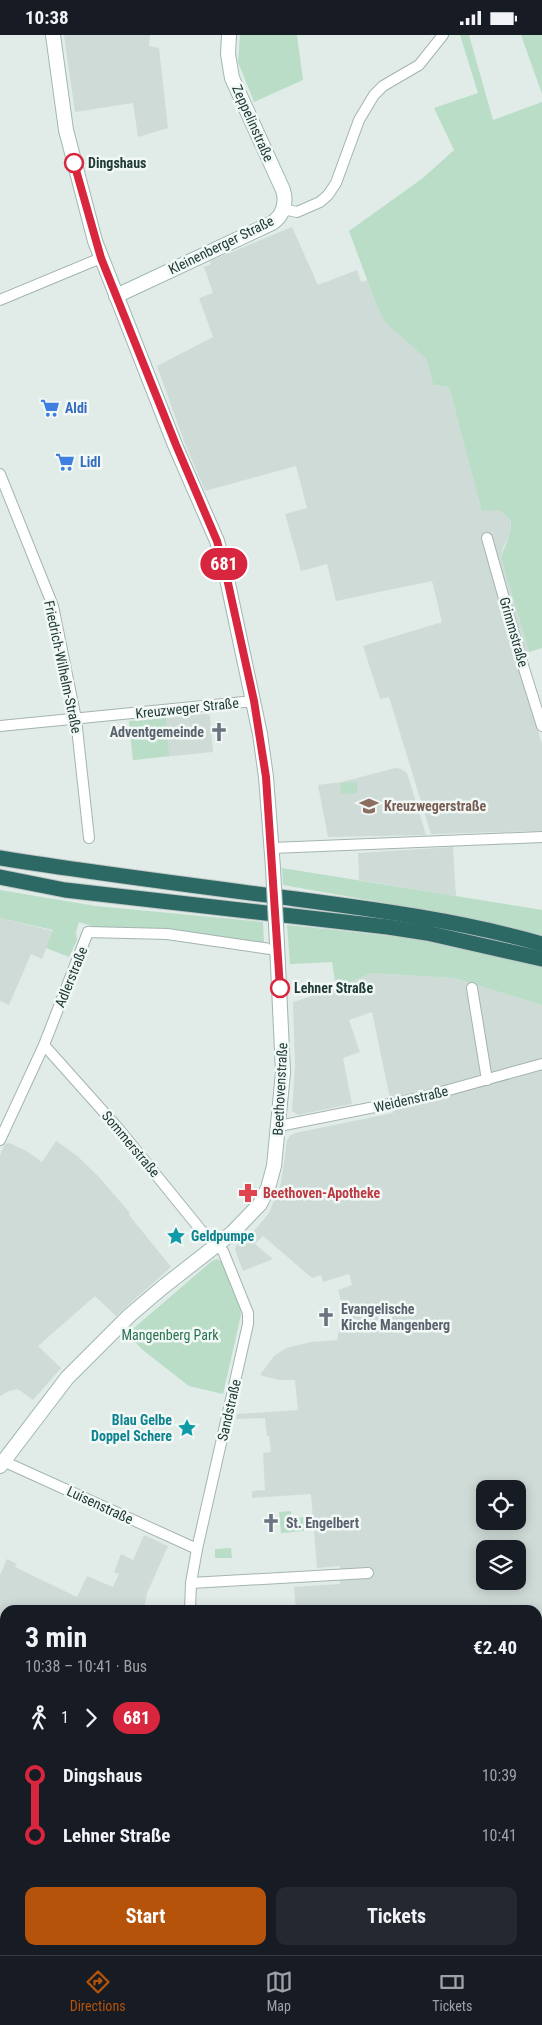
<!DOCTYPE html>
<html lang="en">
<head>
<meta charset="utf-8">
<style>
	body { margin:0; font-family:"Roboto Condensed",sans-serif; background:#242831; color:#f1f3f6; height:100vh; display:flex; flex-direction:column; font-size:19px; white-space:nowrap }
	* { box-sizing:border-box; margin:0 }
	p { font-size:16px; color:#9ea1a6 }
	.icon { flex:none; width:28px; height:28px; fill:none; stroke:currentColor; stroke-width:2; stroke-linecap:round; stroke-linejoin:round }
	.map { position:relative; flex:1; overflow:hidden }
	.details { position:absolute; left:0px; top:1570px; width:542px; height:350px; display:flex; flex-direction:column; background:#171b24; border-radius:15px 15px 0 0; box-shadow:0 2px 12px #0003 }
	.details>* { flex:none }
	.badge { padding:0 10px; border-radius:16px; font-size:18px; line-height:32px }
	.tools { position:absolute; left:476px; top:1445px; display:grid; gap:10px }
	.tools a { display:grid; place-items:center; width:50px; height:50px; border-radius:10px; background:#171b24; box-shadow:0 2px 12px #0003; font-size:25px }
	.map>.badge { position:absolute; translate:-50% -50%; box-shadow:0 0 0 2px #fff }
	.legs { display:flex; align-items:center; gap:8px; height:55px; padding:0 25px; font-size:16px }
	.legs p { margin-inline-start:auto }
	.summary { display:flex; align-items:center; justify-content:space-between; height:85px; padding:0 25px }
	h1 { font-size:28px; font-weight:700; line-height:38px }
	.action { display:flex; gap:10px; margin-top:auto; padding:10px 25px }
	.action a { flex:1; height:58px; border-radius:10px; background:#b45309; color:#fff; font-size:20px; font-weight:700; line-height:58px; text-align:center }
	.action a+a { background:#242831; color:#f1f3f6 }
	ul { padding:0 25px; list-style:none }
	li { display:flex; align-items:center; gap:18px; height:60px; font-size:19px }
	li i { display:grid; place-items:center; width:8px; height:100%; margin:0 6px; background:currentColor }
	li i::after { content:''; width:12px; height:12px; margin:-6px; border:4px solid; border-radius:50%; background:#171b24 }
	li p { margin-inline-start:auto }
	li:first-child i { background:linear-gradient(#0000 50%,currentColor 0) }
	li:last-child i { background:linear-gradient(currentColor 50%,#0000 0) }
	.status { display:flex; justify-content:space-between; align-items:center; height:35px; padding:0 25px; background:#171b24; direction:ltr }
	.status svg { height:14px; fill:currentColor }
	.menu { display:flex; justify-content:space-around; align-items:center; height:70px; border-top:1px solid #363941; background:#171b24; font-size:14px; color:#9ea1a6 }
	.menu a { display:grid; justify-items:center; gap:2px }
	.menu .on { color:#b45309 }
	.map>svg:first-child { display:block }
	.built { fill:#cfdbd7; fill-rule:evenodd }
	.green { fill:#b9ddc7 }
	.lines { fill:none; stroke-linecap:round; stroke-linejoin:round }
	.street-casing { stroke:#a4b4b0; stroke-width:12 }
	.secondary-casing { stroke:#9fb7b2; stroke-width:16 }
	.highway-casing { stroke:#c1c8c7; stroke-width:17 }
	.street { stroke:#fff; stroke-width:10 }
	.secondary { stroke:#fff; stroke-width:14 }
	.highway { stroke:#2d6964; stroke-width:15 }
	.secondary-bridge-casing { stroke:#9fb7b2; stroke-width:16; stroke-linecap:butt }
	.secondary-bridge { stroke:#fff; stroke-width:14 }
	.line-1-casing { stroke:#fff; stroke-width:11 }
	.line-1 { stroke:#d7263d; stroke-width:8 }
	.stop-1-dot { fill:#fff; stroke:#d7263d; stroke-width:2.5 }
	.labels { text-anchor:middle; dominant-baseline:central; stroke-width:5; stroke-linejoin:round; paint-order:stroke }
	.street-label { font-size:14px; fill:#213c38; stroke:#f1f8f6 }
	.stop-label { font-size:14px; font-weight:bold; fill:#213c38; stroke:#f1f8f6; text-anchor:start }
	.shop-label { font-size:14px; font-weight:bold; fill:#366cbe; stroke:#f1f8f6; text-anchor:start }
	.worship-label { font-size:14px; font-weight:bold; fill:#5b616d; stroke:#f1f8f6; text-anchor:start }
	.education-label { font-size:14px; font-weight:bold; fill:#785e54; stroke:#f1f8f6; text-anchor:start }
	.health-label { font-size:14px; font-weight:bold; fill:#be3a42; stroke:#f1f8f6; text-anchor:start }
	.culture-label { font-size:14px; font-weight:bold; fill:#0d838f; stroke:#f1f8f6; text-anchor:start }
	.park-label { font-size:14px; fill:#2b7350; stroke:#f1f8f6 }
</style>
</head>
<body>
<div class="status"><b>10:38</b><svg viewBox="0 0 49 12"><path d="M0 12V9h3v3zM5 12V6h3v6zM10 12V3h3v9zM15 12V0h3v12zM26 1h20v11H26zM47 4h2v5h-2z"/></svg></div>
<div class="map">
<svg width="542" height="1920" viewBox="0 0 542 1920">
	<rect width="100%" height="100%" fill="#e1ece8"/>
	<g class="built">
		<polygon points="64,0 150,0 149,11 159,13 168,93 138,102 133,68 75,77"/>
		<polygon points="292,192 318,250 357,235 361,247 367,245 375,266 428,324 433,350 449,352 482,475 499,475 510,484 511,497 503,513 501,523 529,617 515,621 542,709 542,796 431,799 389,662 380,664 363,611 442,587 432,546 336,566 327,529 301,536 285,479 307,473 296,431 205,456 184,406 157,331 213,302 199,263 213,258 204,232 211,229 210,226"/>
		<polygon points="205,679 210,680 213,717 133,725 129,687"/>
		<polygon points="395,733 401,734 407,738 426,800 328,802 318,750 342,747"/>
		<polygon points="453,812 456,861 359,845 358,818"/>
		<polygon points="0,883 53,896 42,924 31,919 9,970 0,966"/>
		<path d="M 372,938 L 454,943 L 542,970 L 542,1679 L 538,1679 L 538,1575 L 296,1575 L 294,1552 L 340,1549 L 340,1531 L 317,1533 L 311,1459 L 252,1463 L 252,1456 L 265,1455 L 263,1418 L 271,1417 L 269,1401 L 267,1401 L 265,1383 L 236,1384 L 237,1379 L 298,1375 L 295,1345 L 279,1345 L 260,1340 L 274,1321 L 286,1313 L 311,1307 L 337,1305 L 343,1273 L 338,1255 L 352,1250 L 349,1239 L 323,1247 L 321,1240 L 312,1243 L 263,1201 L 255,1209 L 273,1224 L 243,1236 L 235,1215 L 237,1208 L 255,1195 L 269,1178 L 281,1148 L 287,1105 L 290,1101 L 295,1098 L 393,1078 L 372,977 L 349,985 L 360,1017 L 343,1023 L 352,1069 L 298,1080 L 292,1076 L 295,1031 L 293,967 L 336,953 ZM 485,1454 L 518,1454 L 518,1486 L 485,1486 ZM 485,1514 L 518,1514 L 518,1546 L 485,1546 Z"/>
		<polygon points="56,1106 76,1120 97,1140 130,1178 129,1180 171,1232 116,1281 95,1261 38,1311 61,1333 33,1365 18,1354 9,1356 0,1361 0,1120 5,1109 9,1108 25,1115 42,1127"/>
		<polygon points="144,1500 168,1511 147,1558 144,1575 5,1575 5,1621 0,1618 0,1540 7,1524 17,1529 15,1532 77,1562 87,1541 113,1552 119,1539 114,1537 121,1519 133,1525"/>
		<polygon points="5,1721 5,1805 0,1803 0,1732"/>
	</g>
	<g class="green">
		<polygon points="240,0 297,0 303,45 254,67 238,27"/>
		<path d="M 460,0 L 469,0 L 493,85 L 542,67 L 542,613 L 529,617 L 501,523 C 504,510 514,498 510,484 L 499,475 L 482,476 L 449,352 L 433,350 L 427,324 L 385,287 L 375,266 L 349,196 L 423,143 L 454,115 L 434,73 L 478,58 Z"/>
		<polygon points="521,0 542,0 542,59"/>
		<polygon points="166,683 169,721 133,725 129,686"/>
		<polygon points="357,747 357,758 341,759 340,748"/>
		<polygon points="282,833 542,875 542,901 442,878 283,850"/>
		<polygon points="0,855 96,871 263,887 264,908 169,896 98,893 79,887 76,897 77,905 69,922 46,913 53,895 0,883"/>
		<polygon points="287,890 429,905 542,930 542,970 454,943 372,938 336,953 332,927 290,929"/>
		<polygon points="217,1224 222,1227 239,1265 241,1280 223,1359 189,1351 144,1316 127,1299 212,1226"/>
		<polygon points="291,1476 291,1483 304,1482 304,1496 281,1498 279,1477"/>
		<polygon points="231,1513 232,1523 215,1523 215,1514"/>
		<polygon points="5,1698 5,1721 0,1732 0,1709"/>
	</g>
	<g class="lines">
		<g class="street-casing">
			<g id="street">
				<polyline points="283,174 297,177 320,167 328,160 336,148 359,85 374,60 383,51 419,30 443,0"/>
				<polyline points="0,265 101,223"/>
				<polyline points="0,439 53,571 76,684 89,803"/>
				<polyline points="487,503 521,624 542,691"/>
				<polyline points="0,691 254,666"/>
				<polyline points="272,813 542,802"/>
				<polyline points="472,953 487,1045"/>
				<polyline points="44,1010 118,1093 200,1194 223,1216 248,1278 248,1289 197,1514 191,1548 190,1575"/>
				<polyline points="279,1091 420,1063 542,1029"/>
				<polyline points="0,1105 44,1010 88,897 167,899 277,915"/>
				<polyline points="3,1426 197,1514"/>
				<polyline points="191,1548 368,1538"/>
				<polyline points="538,1687 542,1687"/>
				<polyline points="538,1798 542,1798"/>
				<polyline points="538,1857 542,1882"/>
				<polyline points="0,1897 5,1900"/>
				<polyline points="28,1915 36,1920"/>
				<polyline points="42,1920 45,1915"/>
				<polyline points="182,1920 187,1915"/>
			</g>
		</g>
		<g class="secondary-casing">
			<g id="secondary">
				<polyline points="53,0 66,95 95,206 175,410 217,506 226,539 260,699 266,742 273,833"/>
				<path d="M 116,261 L 272,188 C 283,181 287,168 283,155 L 232,43 L 228,19 L 229,0"/>
				<polyline points="0,1431 67,1343 130,1280 163,1252 232,1198 260,1169 268,1153 274,1131 283,1037 277,909"/>
				<polyline points="0,1631 5,1634"/>
				<polyline points="356,1915 360,1920"/>
			</g>
		</g>
		<g class="highway-casing">
			<g id="highway">
				<path d="M 0,823 C 99,839 197,851 296,864 C 379,875 462,886 542,909"/>
				<polyline points="0,842 65,855 388,892 427,898 542,924"/>
			</g>
		</g>
		<use href="#street" class="street"/>
		<use href="#secondary" class="secondary"/>
		<use href="#highway" class="highway"/>
		<g class="secondary-bridge-casing">
			<polyline id="secondary-bridge" points="273,833 277,909"/>
		</g>
		<use href="#secondary-bridge" class="secondary-bridge"/>
	</g>
	<g class="lines">
		<g class="line-1-casing">
			<polyline id="line-1" points="74,128 101,223 176,410 217,506 226,539 254,666 266,742 280,953"/>
		</g>
		<use href="#line-1" class="line-1"/>
	</g>
	<defs>
		<g id="supermarket-bare" transform="scale(1.5)"><path d="M-6-5.5h2.5l.6 2H6L4.5 2H-2.5L-4.4-4H-6ZM-1.5 3.2a1.3 1.3 0 1 0 .1 0ZM3 3.2a1.3 1.3 0 1 0 .1 0Z" fill="#3f7fe0" stroke="#f1f8f6" stroke-width="2.5" paint-order="stroke"/></g>
		<g id="church-bare" transform="scale(1.5)"><path d="M-1.2-6h2.4v3.5h3.3v2.4h-3.3V6h-2.4V-.1h-3.3v-2.4h3.3Z" fill="#6b7280" stroke="#f1f8f6" stroke-width="2.5" paint-order="stroke"/></g>
		<g id="school-bare" transform="scale(1.5)"><path d="M0-5L7-2L0 1L-7-2ZM-4 1L0 2.5L4 1V4Q0 6-4 4Z" fill="#8d6e63" stroke="#f1f8f6" stroke-width="2.5" paint-order="stroke"/></g>
		<g id="pharmacy-bare" transform="scale(1.5)"><path d="M-2-6h4v4h4v4h-4v4h-4v-4h-4v-4h4Z" fill="#e0444e" stroke="#f1f8f6" stroke-width="2.5" paint-order="stroke"/></g>
		<g id="sight-bare" transform="scale(1.5)"><path d="M0-6L1.8-2.2L6-1.7L2.9 1.2L3.7 5.4L0 3.3L-3.7 5.4L-2.9 1.2L-6-1.7L-1.8-2.2Z" fill="#0f9aa8" stroke="#f1f8f6" stroke-width="2.5" paint-order="stroke"/></g>
	</defs>
	<g fill-rule="evenodd">
		<use href="#supermarket-bare" x="50" y="373"/>
		<use href="#supermarket-bare" x="65" y="427"/>
		<use href="#church-bare" x="219" y="697"/>
		<use href="#school-bare" x="369" y="771"/>
		<use href="#pharmacy-bare" x="248" y="1158"/>
		<use href="#sight-bare" x="176" y="1201"/>
		<use href="#church-bare" x="326" y="1282"/>
		<use href="#sight-bare" x="187" y="1393"/>
		<use href="#church-bare" x="271" y="1488"/>
	</g>
	<g class="stop-1-dot">
		<circle cx="74" cy="128" r="9"/>
		<circle cx="280" cy="953" r="9"/>
	</g>
	<g class="labels">
		<g class="street-label">
			<text transform="translate(253 88) rotate(66)">Zeppelinstraße</text>
			<text transform="translate(221 210) rotate(-26)">Kleinenberger Straße</text>
			<text transform="translate(514 597) rotate(74)">Grimmstraße</text>
			<text transform="translate(63 632) rotate(78)">Friedrich-Wilhelm-Straße</text>
			<text transform="translate(187 673) rotate(-6)">Kreuzweger Straße</text>
			<text transform="translate(71 942) rotate(-68)">Adlerstraße</text>
			<text transform="translate(280 1054) rotate(-87)">Beethovenstraße</text>
			<text transform="translate(411 1064) rotate(-13)">Weidenstraße</text>
			<text transform="translate(131 1109) rotate(50)">Sommerstraße</text>
			<text transform="translate(229 1375) rotate(-77)">Sandstraße</text>
			<text transform="translate(100 1470) rotate(25)">Luisenstraße</text>
		</g>
		<g class="stop-label">
			<text x="88" y="128">Dingshaus</text>
			<text x="294" y="953">Lehner Straße</text>
		</g>
		<g class="shop-label">
			<text x="65" y="373">Aldi</text>
			<text x="80" y="427">Lidl</text>
		</g>
		<g class="worship-label">
			<text x="204" y="697" text-anchor="end">Adventgemeinde</text>
			<text x="341" y="1274">Evangelische<tspan x="341" dy="16">Kirche Mangenberg</tspan></text>
			<text x="286" y="1488">St. Engelbert</text>
		</g>
		<g class="education-label">
			<text x="384" y="771">Kreuzwegerstraße</text>
		</g>
		<g class="health-label">
			<text x="263" y="1158">Beethoven-Apotheke</text>
		</g>
		<g class="culture-label">
			<text x="191" y="1201">Geldpumpe</text>
			<text x="172" y="1385" text-anchor="end">Blau Gelbe<tspan x="172" dy="16">Doppel Schere</tspan></text>
		</g>
		<g class="park-label">
			<text x="170" y="1300">Mangenberg Park</text>
		</g>
	</g>
</svg>
<div class="tools">
<a><svg class="icon" aria-label="locate" viewBox="0 0 24 24"><circle cx="12" cy="12" r="6"/><path d="M12 2v4M12 18v4M2 12h4M18 12h4"/></svg></a>
<a><svg class="icon" aria-label="layers" viewBox="0 0 24 24"><path d="M12 4l9 5-9 5-9-5zM3 14l9 5 9-5"/></svg></a>
</div>
<b class="badge" style="left:224px;top:529px;background:#d7263d;color:#fff">681</b>
<section class="details">
<div class="summary"><div><h1>3 min</h1><p>10:38 – 10:41 · Bus</p></div><b>€2.40</b></div>
<div class="legs"><svg class="icon" aria-label="walk" viewBox="0 0 24 24"><circle cx="13" cy="4" r="2"/><path d="M13 8l-2 6 4 7M11 14l-3 7M7 12l3-4h3l4 4"/></svg>1<svg class="icon" aria-label="forward" viewBox="0 0 24 24"><path d="M9 5l7 7-7 7"/></svg><b class="badge" style="background:#d7263d;color:#fff">681</b></div>
<ul>
<li><i style="color:#d7263d"></i><b>Dingshaus</b><p>10:39</p></li>
<li><i style="color:#d7263d"></i><b>Lehner Straße</b><p>10:41</p></li>
</ul>
<div class="action"><a>Start</a><a>Tickets</a></div>
</section>
</div>
<nav class="menu">
<a class="on"><svg class="icon" aria-label="directions" viewBox="0 0 24 24"><path d="M12 3l9 9-9 9-9-9zM9 14v-3h6M13 9l2 2-2 2"/></svg>Directions</a>
<a><svg class="icon" aria-label="map" viewBox="0 0 24 24"><path d="M3 6l6-2 6 2 6-2v14l-6 2-6-2-6 2zM9 4v14M15 6v14"/></svg>Map</a>
<a><svg class="icon" aria-label="tickets" viewBox="0 0 24 24"><path d="M3 7h18v10H3zM15 7v10"/></svg>Tickets</a>
</nav>
</body>
</html>
